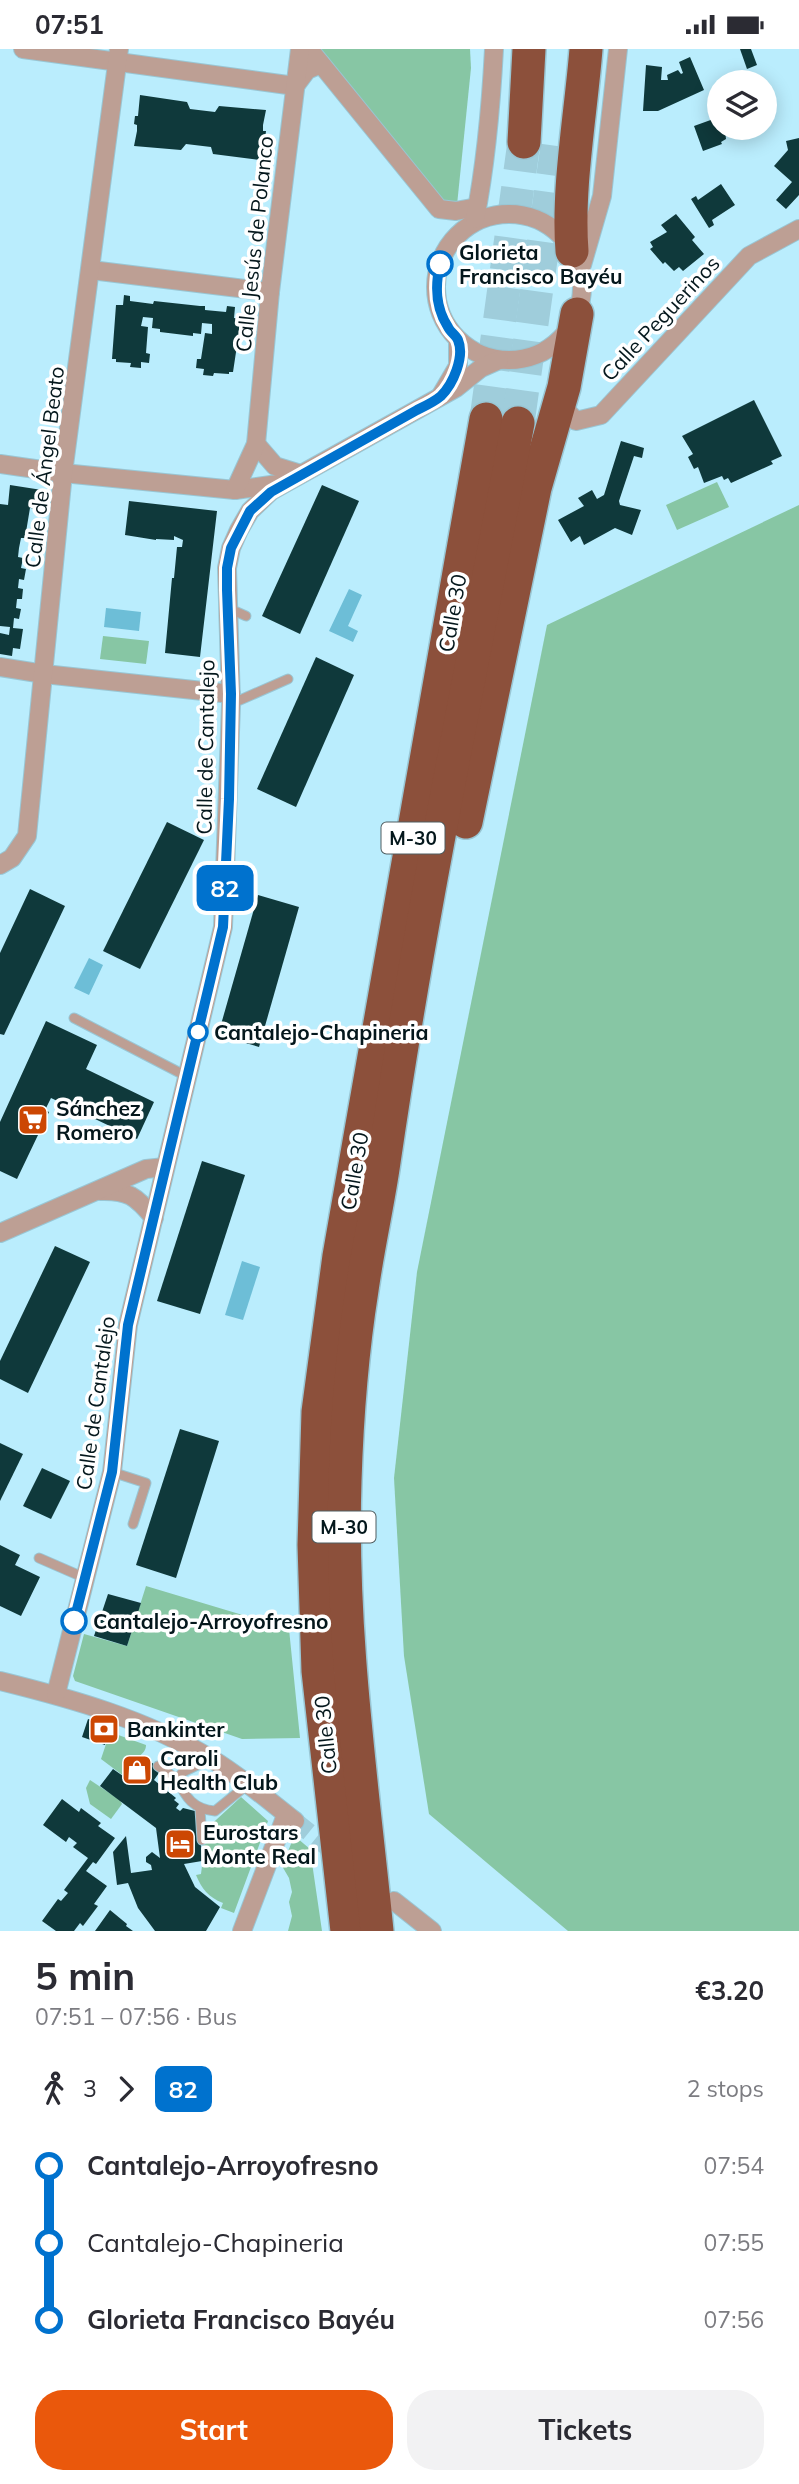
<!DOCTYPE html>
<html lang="en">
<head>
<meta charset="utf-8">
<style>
	body { margin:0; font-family:Mulish,sans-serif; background:#f2f2f3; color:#2b2b33; height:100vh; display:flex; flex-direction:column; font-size:26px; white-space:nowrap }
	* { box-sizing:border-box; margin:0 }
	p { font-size:23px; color:#7c7c81 }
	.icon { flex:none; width:38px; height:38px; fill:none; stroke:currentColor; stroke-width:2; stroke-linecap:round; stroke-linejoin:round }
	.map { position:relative; height:1882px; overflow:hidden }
	.panel { display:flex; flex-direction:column; background:#fff; flex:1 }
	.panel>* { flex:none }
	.badge { padding:0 14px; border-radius:10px; font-size:24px; line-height:46px }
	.fabs { position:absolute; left:707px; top:21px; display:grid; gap:14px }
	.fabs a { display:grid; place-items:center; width:70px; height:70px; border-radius:50%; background:#fff; box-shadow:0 4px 18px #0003; font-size:35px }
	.map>.badge { position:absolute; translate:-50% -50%; box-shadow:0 0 0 4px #fff }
	.legs { display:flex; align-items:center; gap:10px; height:77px; padding:0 35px; font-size:23px }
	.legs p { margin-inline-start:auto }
	.summary { display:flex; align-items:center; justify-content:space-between; height:119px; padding:0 35px }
	h1 { font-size:38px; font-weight:700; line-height:52px }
	.cta { display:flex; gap:14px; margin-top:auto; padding:14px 35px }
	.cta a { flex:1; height:80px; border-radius:28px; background:#ea580c; color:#fff; font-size:28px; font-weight:700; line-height:80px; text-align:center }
	.cta a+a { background:#f2f2f3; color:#2b2b33 }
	ul { padding:0 35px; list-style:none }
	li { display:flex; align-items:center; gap:24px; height:77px; font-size:26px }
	li i { display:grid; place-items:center; width:10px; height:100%; margin:0 9px; background:currentColor }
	li i::after { content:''; width:18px; height:18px; margin:-9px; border:5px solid; border-radius:50%; background:#fff }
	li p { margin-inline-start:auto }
	li:first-child i { background:linear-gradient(#0000 50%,currentColor 0) }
	li:last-child i { background:linear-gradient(currentColor 50%,#0000 0) }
	.status { display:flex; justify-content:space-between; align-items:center; height:49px; padding:0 35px; background:#fff; direction:ltr }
	.status svg { height:19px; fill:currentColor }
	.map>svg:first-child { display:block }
	.green { fill:#87c6a4 }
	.water { fill:#6dbed7 }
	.building { fill:#0f393b }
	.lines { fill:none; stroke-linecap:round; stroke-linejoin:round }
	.street-tunnel { stroke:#9fcddb; stroke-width:18; stroke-dasharray:18 9; stroke-linecap:butt }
	.highway-tunnel { stroke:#9fcddb; stroke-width:33; stroke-dasharray:33 17; stroke-linecap:butt }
	.lane-casing { stroke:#99c6d4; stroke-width:11 }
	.street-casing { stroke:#99c6d4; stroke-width:20 }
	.highway-casing { stroke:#99c6d4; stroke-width:36 }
	.lane { stroke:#bd9f94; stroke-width:9 }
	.street { stroke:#bd9f94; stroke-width:18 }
	.highway { stroke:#8c503b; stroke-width:33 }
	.line-1-casing { stroke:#fff; stroke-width:16 }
	.line-1 { stroke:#0072ce; stroke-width:10 }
	.stop-1-dot { fill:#fff; stroke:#0072ce; stroke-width:3.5 }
	.labels { text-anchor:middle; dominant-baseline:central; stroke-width:7; stroke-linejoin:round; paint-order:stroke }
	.shield { fill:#fff; stroke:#4f5d60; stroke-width:2 }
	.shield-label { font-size:19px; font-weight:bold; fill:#04171c }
	.street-label { font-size:21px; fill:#04171c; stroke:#fff }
	.stop-label { font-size:21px; font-weight:bold; fill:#04171c; stroke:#fff; text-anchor:start }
	.poi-label { font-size:21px; font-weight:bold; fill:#04171c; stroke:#fff; text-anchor:start }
</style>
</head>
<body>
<div class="status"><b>07:51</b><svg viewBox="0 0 49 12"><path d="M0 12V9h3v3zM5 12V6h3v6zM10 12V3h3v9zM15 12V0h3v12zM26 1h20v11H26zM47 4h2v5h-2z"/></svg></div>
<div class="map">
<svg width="799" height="1882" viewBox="0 0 799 1882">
	<rect width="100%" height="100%" fill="#baedfd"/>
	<g class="green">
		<polygon points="309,0 470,0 471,19 457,156 439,160"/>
		<polygon points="717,433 729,458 677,481 666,456"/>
		<polygon points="799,456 799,1882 568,1882 429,1765 404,1607 394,1429 417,1223 547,576"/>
		<polygon points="103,587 149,592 146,615 100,610"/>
		<polygon points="146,1537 289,1580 300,1689 242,1690 75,1632 73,1627 84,1585 127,1597"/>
		<path d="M 110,1683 L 146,1696 C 146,1707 133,1709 126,1716 L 138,1726 L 133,1734 L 101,1710 Z"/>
		<polygon points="90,1731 120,1751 122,1755 111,1770 90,1755 86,1739"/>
		<path d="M 241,1748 L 268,1772 L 234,1864 L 221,1859 L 223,1854 C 208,1848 202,1840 196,1826 L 201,1825 C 203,1813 203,1798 204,1782 Z"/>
		<polygon points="297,1789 310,1800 322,1882 288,1882 292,1867 289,1853 292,1843 289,1829 282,1817 293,1790"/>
	</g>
	<g class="water">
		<polygon points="349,540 362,546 348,577 358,582 353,593 329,582"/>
		<polygon points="106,559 141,563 139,582 104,578"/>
		<polygon points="89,909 103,916 89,946 74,939"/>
		<polygon points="242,1212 260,1218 243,1271 225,1266"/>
	</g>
	<g class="building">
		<polygon points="740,0 751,0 757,16 747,20"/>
		<polygon points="690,8 704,41 658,62 643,62 646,16 662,18 661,31 668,31 667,26 678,21 681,25 683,24 679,13"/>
		<polygon points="140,46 187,53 190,60 215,63 219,57 266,61 263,76 263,82 266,82 265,90 262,90 260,111 213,105 211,98 186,95 181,101 134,97 137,82 137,76 134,75 135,67 138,67"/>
		<polygon points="719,68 719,79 731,79 725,81 726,90 721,93 722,95 703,102 694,77"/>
		<polygon points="799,89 799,146 786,160 776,151 792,133 774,117 788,101 786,92"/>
		<polygon points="721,135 735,156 712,171 714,176 709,179 691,150 696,147 698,151"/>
		<polygon points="676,165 695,188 692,191 704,205 683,222 679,218 674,222 665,213 663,215 650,200 653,198 650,193 667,183 661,176"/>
		<polygon points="124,246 130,247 130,252 153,255 154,252 200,257 205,257 205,261 226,263 227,257 235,258 234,269 241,270 233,323 229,323 229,325 214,324 213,327 203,326 204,320 196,319 197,310 201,310 205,284 212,285 212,275 202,274 201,285 193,284 193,287 160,283 160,280 152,279 153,269 143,268 141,277 148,278 146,304 150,305 149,314 141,313 141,319 130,318 131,314 116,313 116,310 112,310 116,256 123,256"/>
		<polygon points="754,351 782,407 771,412 773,415 731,434 728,429 724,431 722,427 704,434 698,418 694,420 688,408 693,405 682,387"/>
		<polygon points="621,392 644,399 642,409 634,407 619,452 620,456 641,461 632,486 615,479 584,496 580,487 571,493 558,471 584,457 578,449 592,441 597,450 604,446"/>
		<polygon points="10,436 42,441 39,460 30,459 25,489 21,489 19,499 18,508 23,509 21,519 26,520 24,531 19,530 18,539 23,540 22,550 17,550 16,559 21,560 19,570 14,569 13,579 23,580 20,600 13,599 12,607 0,605 0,584 9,586 10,578 0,577 0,455 8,456"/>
		<polygon points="322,436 359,452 300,585 262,567"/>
		<polygon points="129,452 217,462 200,608 165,604 172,529 174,529 177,498 182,498 183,491 174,487 174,491 156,490 156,491 125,486"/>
		<polygon points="316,608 354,626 296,758 257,740"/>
		<polygon points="167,773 204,791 140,920 103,902"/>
		<polygon points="30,840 65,857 4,986 0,985 0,904"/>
		<polygon points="258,846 299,858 259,998 218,986"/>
		<polygon points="46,972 97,996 86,1020 154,1053 137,1090 51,1049 45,1061 49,1063 17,1130 0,1122 0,1073"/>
		<polygon points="202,1112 245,1126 200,1265 157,1252"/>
		<polygon points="55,1197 90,1213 28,1344 0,1330 0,1312"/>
		<polygon points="180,1380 219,1392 176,1529 136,1516"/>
		<polygon points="0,1394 23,1405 0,1452"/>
		<polygon points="42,1419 70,1432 51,1470 23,1457"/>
		<polygon points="0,1496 20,1506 15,1516 40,1528 21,1567 0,1557"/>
		<polygon points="108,1545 141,1554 127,1597 94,1587"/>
		<polygon points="88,1670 110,1677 105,1696 82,1688"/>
		<polygon points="151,1713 161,1721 154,1731 176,1749 174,1751 179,1755 176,1759 180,1762 183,1759 199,1763 202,1812 184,1815 195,1838 220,1858 206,1882 155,1882 138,1859 128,1834 117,1836 113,1803 126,1787 131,1824 152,1821 151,1816 146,1813 146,1808 152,1803 160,1809 156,1779 100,1737 113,1720 133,1734 138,1726 133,1722 139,1714 146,1719"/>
		<polygon points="62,1750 79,1763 81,1759 101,1774 98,1777 115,1789 96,1815 93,1813 86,1822 107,1837 94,1855 98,1857 83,1877 80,1874 74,1882 56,1882 42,1872 58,1850 61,1852 68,1844 64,1841 88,1809 73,1798 77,1794 69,1788 66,1793 43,1776"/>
		<polygon points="110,1861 127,1875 126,1877 133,1882 95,1882"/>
	</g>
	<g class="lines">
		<polyline class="street-tunnel" points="295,1772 337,1806"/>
		<g class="highway-tunnel">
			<polyline points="486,370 524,93"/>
			<polyline points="518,374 557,97"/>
		</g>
		<g class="lane-casing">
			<g id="lane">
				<polyline points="228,559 246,567"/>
				<polyline points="231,655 288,630"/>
				<polyline points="74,969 188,1028"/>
				<polyline points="112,1423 146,1434 133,1475"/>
				<polyline points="39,1509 85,1529"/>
				<path d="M 210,1710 L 183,1723 L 177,1730 C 186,1749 193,1760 215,1762 L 247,1736"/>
				<polyline points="158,1717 177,1730"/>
				<polyline points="200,1760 202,1791"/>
			</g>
		</g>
		<g class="street-casing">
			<g id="street">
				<polyline points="23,0 295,37 307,21 321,15"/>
				<polyline points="313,5 439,160 456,162 477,158"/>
				<circle cx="509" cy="238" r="73"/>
				<path d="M 475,170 C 486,114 491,57 494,0"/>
				<polyline points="582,216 602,147 618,0"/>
				<polyline points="91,221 270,243"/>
				<polyline points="441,346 458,317 458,291"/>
				<polyline points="558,353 576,372 601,366 749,207 799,180"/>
				<polyline points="256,395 275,417 301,425"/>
				<polyline points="0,415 63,424 235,441 278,435"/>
				<polyline points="235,441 256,395 270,243 300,0"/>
				<polyline points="0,618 44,625 231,645"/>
				<polyline points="0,816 12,809 27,787 63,424 119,0"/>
				<path d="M 100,1142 C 128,1141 136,1147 154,1169"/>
				<polyline points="0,1184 146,1120 165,1118"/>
				<path d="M 0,1632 C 73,1650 144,1670 210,1709 C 239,1726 268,1751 295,1772"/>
				<polyline points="56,1645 112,1423 128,1276 223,878 231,655 227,519 231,499 239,481 250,462 271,442 456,339 481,319 499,311"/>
				<polyline points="394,1852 432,1882"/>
				<polyline points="242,1882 286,1766"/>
			</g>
		</g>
		<g class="highway-casing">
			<g id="highway">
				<polyline points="524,93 529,0"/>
				<path d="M 572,202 C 567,139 581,64 586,0"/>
				<polyline points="466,773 535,439 564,338 577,265"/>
				<polyline points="347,1882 318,1622 314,1496 318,1363 339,1207 486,370"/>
				<path d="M 377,1882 C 362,1732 340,1583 345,1432 C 347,1368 352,1304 362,1241 C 368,1198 378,1155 384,1113 C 420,865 472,620 518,374"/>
			</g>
		</g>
		<use href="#lane" class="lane"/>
		<use href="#street" class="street"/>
		<use href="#highway" class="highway"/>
	</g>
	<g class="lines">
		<g class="line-1-casing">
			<path id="line-1" d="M 74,1572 L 112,1423 L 128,1276 L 223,878 L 229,750 L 231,645 L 227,541 L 227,519 L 231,499 L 250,462 L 271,443 L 417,361 C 425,357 434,353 441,347 C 453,335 465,308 458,291 C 456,286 450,283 448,278 C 435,258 435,237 440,215"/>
		</g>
		<use href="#line-1" class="line-1"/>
	</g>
	<defs>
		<g id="supermarket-square" transform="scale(1.575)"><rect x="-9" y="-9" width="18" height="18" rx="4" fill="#cc4703" stroke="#fff"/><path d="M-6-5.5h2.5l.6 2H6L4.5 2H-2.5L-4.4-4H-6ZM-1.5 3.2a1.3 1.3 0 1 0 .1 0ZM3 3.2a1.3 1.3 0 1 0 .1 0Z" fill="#fff"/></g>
		<g id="bank-square" transform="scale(1.575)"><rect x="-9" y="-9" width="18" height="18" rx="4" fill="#cc4703" stroke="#fff"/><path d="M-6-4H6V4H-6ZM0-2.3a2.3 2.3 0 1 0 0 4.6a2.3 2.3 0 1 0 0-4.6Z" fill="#fff"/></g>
		<g id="shop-square" transform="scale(1.575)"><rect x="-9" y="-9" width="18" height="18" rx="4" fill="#cc4703" stroke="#fff"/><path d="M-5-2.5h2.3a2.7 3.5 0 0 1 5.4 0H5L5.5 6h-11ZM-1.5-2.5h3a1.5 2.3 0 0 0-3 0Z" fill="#fff"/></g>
		<g id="hotel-square" transform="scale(1.575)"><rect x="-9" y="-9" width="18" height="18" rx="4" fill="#cc4703" stroke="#fff"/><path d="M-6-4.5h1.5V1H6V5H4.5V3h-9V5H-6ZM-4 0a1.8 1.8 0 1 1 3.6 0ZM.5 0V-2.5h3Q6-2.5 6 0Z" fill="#fff"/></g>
	</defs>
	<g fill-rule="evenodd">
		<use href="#supermarket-square" x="33" y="1071"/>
		<use href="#bank-square" x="104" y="1680"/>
		<use href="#shop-square" x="137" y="1721"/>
		<use href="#hotel-square" x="180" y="1795"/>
	</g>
	<g class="stop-1-dot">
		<circle cx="440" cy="215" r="12"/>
		<circle cx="198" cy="983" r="9"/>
		<circle cx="74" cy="1572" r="12"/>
	</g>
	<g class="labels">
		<g class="shield">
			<rect x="381.5" y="773.5" width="63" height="31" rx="5"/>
			<rect x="312.5" y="1462.5" width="63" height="31" rx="5"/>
		</g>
		<g class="shield-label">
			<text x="413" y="789">M-30</text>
			<text x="344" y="1478">M-30</text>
		</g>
		<g class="street-label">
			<text transform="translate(254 195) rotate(-84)">Calle Jesús de Polanco</text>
			<text transform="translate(660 269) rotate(-47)">Calle Peguerinos</text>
			<text transform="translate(44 418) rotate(-83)">Calle de Ángel Beato</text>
			<text transform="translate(452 564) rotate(-80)">Calle 30</text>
			<text transform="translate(205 698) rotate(-89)">Calle de Cantalejo</text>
			<text transform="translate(354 1122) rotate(-80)">Calle 30</text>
			<text transform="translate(95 1354) rotate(-82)">Calle de Cantalejo</text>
			<text transform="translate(325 1686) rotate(-96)">Calle 30</text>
		</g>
		<g class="stop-label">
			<text x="459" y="203">Glorieta<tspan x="459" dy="24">Francisco Bayéu</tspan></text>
			<text x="214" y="983">Cantalejo-Chapineria</text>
			<text x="93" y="1572">Cantalejo-Arroyofresno</text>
		</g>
		<g class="poi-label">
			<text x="56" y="1059">Sánchez<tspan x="56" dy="24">Romero</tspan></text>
			<text x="127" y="1680">Bankinter</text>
			<text x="160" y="1709">Caroli<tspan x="160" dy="24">Health Club</tspan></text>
			<text x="203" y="1783">Eurostars<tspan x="203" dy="24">Monte Real</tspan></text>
		</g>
	</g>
</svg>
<div class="fabs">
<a><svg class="icon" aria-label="layers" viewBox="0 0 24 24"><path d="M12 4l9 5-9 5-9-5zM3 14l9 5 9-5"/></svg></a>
</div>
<b class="badge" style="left:225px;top:839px;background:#0072ce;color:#fff">82</b>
</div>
<section class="panel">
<div class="summary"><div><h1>5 min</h1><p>07:51 – 07:56 · Bus</p></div><b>€3.20</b></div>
<div class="legs"><svg class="icon" aria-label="walk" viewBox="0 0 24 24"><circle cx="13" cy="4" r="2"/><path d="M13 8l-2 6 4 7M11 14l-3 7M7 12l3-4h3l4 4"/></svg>3<svg class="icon" aria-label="forward" viewBox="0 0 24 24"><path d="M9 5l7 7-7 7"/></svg><b class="badge" style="background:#0072ce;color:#fff">82</b><p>2 stops</p></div>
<ul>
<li><i style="color:#0072ce"></i><b>Cantalejo-Arroyofresno</b><p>07:54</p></li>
<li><i style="color:#0072ce"></i><span>Cantalejo-Chapineria</span><p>07:55</p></li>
<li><i style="color:#0072ce"></i><b>Glorieta Francisco Bayéu</b><p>07:56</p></li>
</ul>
<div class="cta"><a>Start</a><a>Tickets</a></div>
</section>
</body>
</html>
